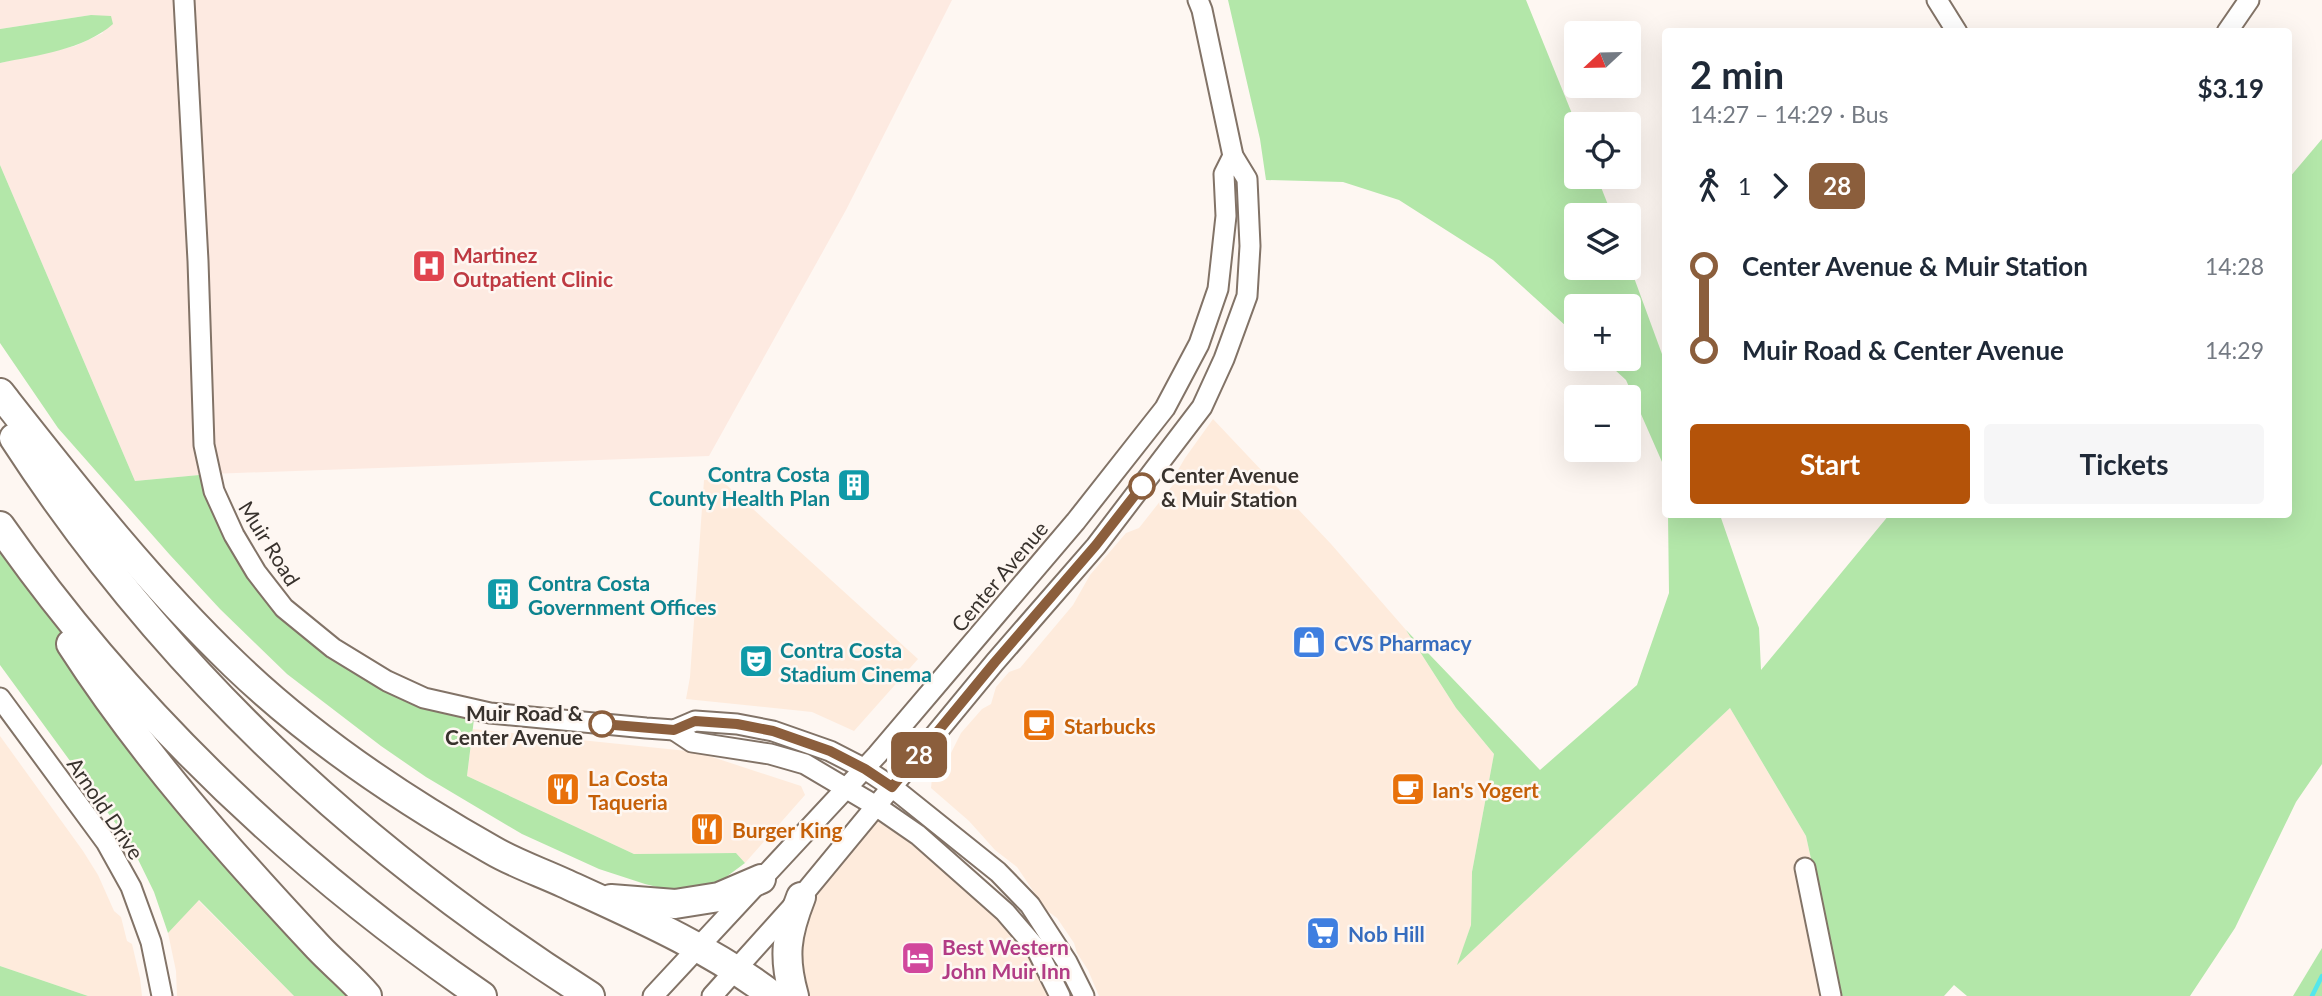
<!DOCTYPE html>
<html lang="en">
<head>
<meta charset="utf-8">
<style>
	body { margin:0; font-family:Lato,sans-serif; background:#f6f6f7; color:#1f2937; height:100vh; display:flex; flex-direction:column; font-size:26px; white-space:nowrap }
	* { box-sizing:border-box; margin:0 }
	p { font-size:23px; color:#747a83 }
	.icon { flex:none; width:38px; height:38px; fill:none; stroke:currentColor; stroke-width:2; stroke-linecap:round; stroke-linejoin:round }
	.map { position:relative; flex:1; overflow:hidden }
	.panel { position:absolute; left:1662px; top:28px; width:630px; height:490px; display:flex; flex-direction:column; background:#fff; border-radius:7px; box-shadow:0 7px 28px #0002 }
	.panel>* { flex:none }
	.badge { padding:0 14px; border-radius:10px; font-size:24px; line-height:46px }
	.needle { width:46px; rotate:248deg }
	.controls { position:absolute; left:1564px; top:21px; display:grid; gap:14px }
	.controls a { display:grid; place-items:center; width:77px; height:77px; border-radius:7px; background:#fff; box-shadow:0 7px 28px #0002; font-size:35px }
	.map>.badge { position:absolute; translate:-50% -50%; box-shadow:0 0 0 4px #fff }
	.legs { display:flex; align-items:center; gap:10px; height:77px; padding:0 28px; font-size:23px }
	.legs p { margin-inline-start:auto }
	.headline { display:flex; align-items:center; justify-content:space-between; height:119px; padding:0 28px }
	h1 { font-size:38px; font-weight:700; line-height:52px }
	.action { display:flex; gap:14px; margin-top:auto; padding:14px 28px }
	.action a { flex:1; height:80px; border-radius:7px; background:#b45309; color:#fff; font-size:28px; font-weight:700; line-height:80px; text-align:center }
	.action a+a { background:#f6f6f7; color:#1f2937 }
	ul { padding:0 28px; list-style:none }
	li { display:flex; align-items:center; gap:24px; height:84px; font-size:26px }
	li i { display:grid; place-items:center; width:10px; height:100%; margin:0 9px; background:currentColor }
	li i::after { content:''; width:18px; height:18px; margin:-9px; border:5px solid; border-radius:50%; background:#fff }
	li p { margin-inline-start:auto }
	li:first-child i { background:linear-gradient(#0000 50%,currentColor 0) }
	li:last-child i { background:linear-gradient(currentColor 50%,#0000 0) }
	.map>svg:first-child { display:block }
	.built { fill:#feebdc }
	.medical { fill:#fdeae1 }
	.green { fill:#b3e7a9 }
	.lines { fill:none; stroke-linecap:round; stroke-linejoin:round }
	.stream { stroke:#54e6ec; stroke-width:4.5 }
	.minor-casing { stroke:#827367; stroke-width:23 }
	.highway-casing { stroke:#827367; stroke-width:32 }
	.minor { stroke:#fff; stroke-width:19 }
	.highway { stroke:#fff; stroke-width:28 }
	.line-1-casing { stroke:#fff; stroke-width:16 }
	.line-1 { stroke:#8b5e3c; stroke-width:10 }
	.stop-1-dot { fill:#fff; stroke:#8b5e3c; stroke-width:3.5 }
	.labels { text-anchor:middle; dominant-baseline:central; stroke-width:5; stroke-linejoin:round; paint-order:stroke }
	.health-label { font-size:21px; font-weight:bold; fill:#be3a42; stroke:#fef7f2; text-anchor:start }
	.culture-label { font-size:21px; font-weight:bold; fill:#0d838f; stroke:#fef7f2; text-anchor:start }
	.stop-label { font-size:21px; font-weight:bold; fill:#38322d; stroke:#fef7f2; text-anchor:start }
	.street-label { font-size:21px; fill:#38322d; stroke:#fef7f2 }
	.shop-label { font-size:21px; font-weight:bold; fill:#366cbe; stroke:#fef7f2; text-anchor:start }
	.food-label { font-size:21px; font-weight:bold; fill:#c56008; stroke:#fef7f2; text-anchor:start }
	.hotel-label { font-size:21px; font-weight:bold; fill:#b23c85; stroke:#fef7f2; text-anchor:start }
</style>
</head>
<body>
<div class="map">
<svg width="2322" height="996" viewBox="0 0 2322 996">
	<rect width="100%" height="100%" fill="#fef7f2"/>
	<g class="built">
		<polygon points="1213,419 1331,544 1406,630 1456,708 1494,754 1472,872 1471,925 1458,964 1730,708 1806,836 1841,996 1099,996 1088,970 1077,953 1074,943 1057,918 1046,910 1017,867 995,850 969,821 931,788 932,778 935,769 951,753 961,733 982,709 991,704 996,687 1009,672 1020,668 1073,605 1090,575 1126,533 1139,528 1176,481 1178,470 1185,458"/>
		<polygon points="720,479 918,659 854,731 812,712 686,699 690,677 704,480"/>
		<polygon points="473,729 697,752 801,786 805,795 745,863 736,853 634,854 467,776"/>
		<polygon points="0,736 83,851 98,875 114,911 121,917 127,941 132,944 140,978 142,996 88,996 0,966"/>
		<polygon points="876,806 1005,912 1060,996 794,996 792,920"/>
		<polygon points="198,900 294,996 177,996 176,971 168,933"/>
	</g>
	<polygon class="medical" points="0,0 952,0 846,210 709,456 210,474 135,481 0,165 0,63 75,46 103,33 91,15 0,29"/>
	<g class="green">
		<polygon points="1228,0 1526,0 1577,126 1577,177 1597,177 1612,215 1577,215 1577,268 1629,268 1629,264 1666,365 1666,471 1626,380 1603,359 1629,359 1629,306 1577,306 1577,336 1493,260 1399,200 1343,182 1266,180 1260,139"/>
		<path d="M 91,15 L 111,16 L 113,24 C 83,50 38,55 0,63 L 0,29 Z"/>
		<polygon points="2322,139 2322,764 2296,802 2235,928 2190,996 1967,996 1954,985 1944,996 1841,996 1806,836 1730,708 1457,965 1471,925 1472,872 1494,754 1456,708 1406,630 1540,770 1637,685 1669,593 1668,515 1720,515 1759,628 1761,670 1889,515 2289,514 2289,178"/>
		<polygon points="0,165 135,481 210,474 256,572 333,648 474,719 467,776 634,854 736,853 745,863 718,883 685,889 665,889 645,884 599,869 522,834 426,777 381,746 287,674 220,609 170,555 58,428 0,343"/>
		<polygon points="0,526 68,639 367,996 294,996 199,900 168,933 154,892 130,843 0,665"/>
		<polygon points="2322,948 2322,996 2293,996"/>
		<polygon points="0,966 88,996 0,996"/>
	</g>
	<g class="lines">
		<polyline class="stream" points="2312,996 2322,976"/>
		<g class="minor-casing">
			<g id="minor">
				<polyline points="184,0 198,261 204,445 214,491 234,535 256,572 284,608 333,648 387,681 424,698 490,713 646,728 674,730 695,721 737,724 773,731 830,751 865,769 892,787 998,872 1030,905 1067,962 1084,996"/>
				<polyline points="1937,0 1957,32"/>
				<polyline points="2227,32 2249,0"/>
				<polyline points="0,698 106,842 131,887 151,942 162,996"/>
				<polyline points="674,730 692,742 770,754 805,764 876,806 918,835 1005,912 1036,948 1060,996"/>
				<polyline points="1805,868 1831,996"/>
				<polyline points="653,996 877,755 1076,521 1165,408 1199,344 1218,289 1226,216 1224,174 1233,156"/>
				<polyline points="712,996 801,897 995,662 1096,546 1202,407 1224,359 1247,296 1250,246 1247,179 1233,156 1202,10 1198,0"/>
			</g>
		</g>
		<g class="highway-casing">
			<g id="highway">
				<path d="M 0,393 C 74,487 148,582 235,665 C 311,738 400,798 492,850 C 514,863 540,872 564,883 C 634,915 712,949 773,996"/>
				<path d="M 14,438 C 164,669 359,849 590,996"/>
				<path d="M 0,526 C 130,712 296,868 482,996"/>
				<path d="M 71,644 C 142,754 229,852 318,947 C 334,964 352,978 367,996"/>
				<polyline points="611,899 675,904 719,897 761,879"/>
				<path d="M 794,996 C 783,957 786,935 801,897"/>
			</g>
		</g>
		<use href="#minor" class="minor"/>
		<use href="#highway" class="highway"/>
	</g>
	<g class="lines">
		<g class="line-1-casing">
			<polyline id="line-1" points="602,724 674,730 695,721 737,724 773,731 830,751 865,769 892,787 995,662 1096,545 1142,486"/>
		</g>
		<use href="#line-1" class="line-1"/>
	</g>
	<defs>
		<g id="hospital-square" transform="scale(1.75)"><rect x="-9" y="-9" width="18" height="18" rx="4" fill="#e0444e" stroke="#fef7f2"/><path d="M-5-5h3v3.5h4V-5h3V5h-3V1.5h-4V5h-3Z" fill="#fff"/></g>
		<g id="building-square" transform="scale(1.75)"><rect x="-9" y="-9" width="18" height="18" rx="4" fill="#0f9aa8" stroke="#fef7f2"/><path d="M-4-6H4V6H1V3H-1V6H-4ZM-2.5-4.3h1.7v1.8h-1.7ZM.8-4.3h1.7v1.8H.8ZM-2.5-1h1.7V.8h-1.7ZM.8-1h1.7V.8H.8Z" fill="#fff"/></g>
		<g id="shop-square" transform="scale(1.75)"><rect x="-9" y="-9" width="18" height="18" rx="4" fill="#3f7fe0" stroke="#fef7f2"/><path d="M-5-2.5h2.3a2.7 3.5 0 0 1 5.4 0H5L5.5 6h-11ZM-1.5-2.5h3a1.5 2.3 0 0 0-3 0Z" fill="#fff"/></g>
		<g id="theatre-square" transform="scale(1.75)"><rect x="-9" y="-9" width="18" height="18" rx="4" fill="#0f9aa8" stroke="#fef7f2"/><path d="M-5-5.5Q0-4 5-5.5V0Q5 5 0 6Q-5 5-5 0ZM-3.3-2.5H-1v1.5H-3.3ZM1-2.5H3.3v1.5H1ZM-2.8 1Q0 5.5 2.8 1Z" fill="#fff"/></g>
		<g id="cafe-square" transform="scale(1.75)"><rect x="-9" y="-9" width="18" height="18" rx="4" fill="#e8710a" stroke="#fef7f2"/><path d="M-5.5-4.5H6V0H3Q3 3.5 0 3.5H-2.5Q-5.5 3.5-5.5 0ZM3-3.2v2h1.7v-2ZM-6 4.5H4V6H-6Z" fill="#fff"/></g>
		<g id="restaurant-square" transform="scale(1.75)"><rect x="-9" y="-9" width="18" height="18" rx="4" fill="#e8710a" stroke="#fef7f2"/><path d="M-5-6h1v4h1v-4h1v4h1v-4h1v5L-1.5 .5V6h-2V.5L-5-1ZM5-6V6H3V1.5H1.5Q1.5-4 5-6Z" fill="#fff"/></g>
		<g id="supermarket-square" transform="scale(1.75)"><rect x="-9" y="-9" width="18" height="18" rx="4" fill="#3f7fe0" stroke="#fef7f2"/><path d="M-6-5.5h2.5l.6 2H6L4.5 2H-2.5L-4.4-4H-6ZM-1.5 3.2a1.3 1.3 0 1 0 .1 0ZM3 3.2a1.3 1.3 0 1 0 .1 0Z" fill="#fff"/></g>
		<g id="hotel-square" transform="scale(1.75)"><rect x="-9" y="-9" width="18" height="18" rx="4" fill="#d1479c" stroke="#fef7f2"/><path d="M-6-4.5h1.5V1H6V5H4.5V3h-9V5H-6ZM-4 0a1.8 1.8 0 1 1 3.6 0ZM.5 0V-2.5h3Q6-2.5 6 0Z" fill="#fff"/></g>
	</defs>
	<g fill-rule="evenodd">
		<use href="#hospital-square" x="429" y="266"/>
		<use href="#building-square" x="854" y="485"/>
		<use href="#building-square" x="503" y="594"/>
		<use href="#shop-square" x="1309" y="642"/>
		<use href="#theatre-square" x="756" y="661"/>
		<use href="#cafe-square" x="1039" y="725"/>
		<use href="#restaurant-square" x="563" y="789"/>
		<use href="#cafe-square" x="1408" y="789"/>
		<use href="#restaurant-square" x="707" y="829"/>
		<use href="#supermarket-square" x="1323" y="933"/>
		<use href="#hotel-square" x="918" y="958"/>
	</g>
	<g class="stop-1-dot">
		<circle cx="1142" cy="486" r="12"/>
		<circle cx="602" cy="724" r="12"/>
	</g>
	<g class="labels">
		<g class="health-label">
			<text x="453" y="254">Martinez<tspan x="453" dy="24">Outpatient Clinic</tspan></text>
		</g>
		<g class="culture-label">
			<text x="830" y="473" text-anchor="end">Contra Costa<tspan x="830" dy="24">County Health Plan</tspan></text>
			<text x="528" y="582">Contra Costa<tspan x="528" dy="24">Government Offices</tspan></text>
			<text x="780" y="649">Contra Costa<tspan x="780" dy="24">Stadium Cinema</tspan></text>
		</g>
		<g class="stop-label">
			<text x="1161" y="474">Center Avenue<tspan x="1161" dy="24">&amp; Muir Station</tspan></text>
			<text x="583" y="712" text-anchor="end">Muir Road &amp;<tspan x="583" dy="24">Center Avenue</tspan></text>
		</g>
		<g class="street-label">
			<text transform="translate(270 543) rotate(58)">Muir Road</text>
			<text transform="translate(999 576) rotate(-50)">Center Avenue</text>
			<text transform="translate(106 808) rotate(56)">Arnold Drive</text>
		</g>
		<g class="shop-label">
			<text x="1334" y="642">CVS Pharmacy</text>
			<text x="1348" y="933">Nob Hill</text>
		</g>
		<g class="food-label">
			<text x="1064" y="725">Starbucks</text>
			<text x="588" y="777">La Costa<tspan x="588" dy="24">Taqueria</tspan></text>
			<text x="1432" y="789">Ian's Yogert</text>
			<text x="732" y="829">Burger King</text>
		</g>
		<g class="hotel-label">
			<text x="942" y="946">Best Western<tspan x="942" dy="24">John Muir Inn</tspan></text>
		</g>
	</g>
</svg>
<div class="controls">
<a><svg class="needle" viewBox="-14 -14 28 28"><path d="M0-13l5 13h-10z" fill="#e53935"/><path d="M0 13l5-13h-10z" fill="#747a83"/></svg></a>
<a><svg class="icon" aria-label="locate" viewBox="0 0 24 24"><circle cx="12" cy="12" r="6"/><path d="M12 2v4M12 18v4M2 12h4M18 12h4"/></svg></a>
<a><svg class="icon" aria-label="layers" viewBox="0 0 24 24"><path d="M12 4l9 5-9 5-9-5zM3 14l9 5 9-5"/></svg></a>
<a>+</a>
<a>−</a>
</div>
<b class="badge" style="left:919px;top:755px;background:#8b5e3c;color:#fff">28</b>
<section class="panel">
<div class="headline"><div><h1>2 min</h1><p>14:27 – 14:29 · Bus</p></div><b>$3.19</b></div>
<div class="legs"><svg class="icon" aria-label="walk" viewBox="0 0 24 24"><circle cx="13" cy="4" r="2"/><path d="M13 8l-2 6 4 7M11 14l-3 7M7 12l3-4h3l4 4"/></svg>1<svg class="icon" aria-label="forward" viewBox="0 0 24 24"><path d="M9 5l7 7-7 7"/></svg><b class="badge" style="background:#8b5e3c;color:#fff">28</b></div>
<ul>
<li><i style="color:#8b5e3c"></i><b>Center Avenue &amp; Muir Station</b><p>14:28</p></li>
<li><i style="color:#8b5e3c"></i><b>Muir Road &amp; Center Avenue</b><p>14:29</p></li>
</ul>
<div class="action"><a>Start</a><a>Tickets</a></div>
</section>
</div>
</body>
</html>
